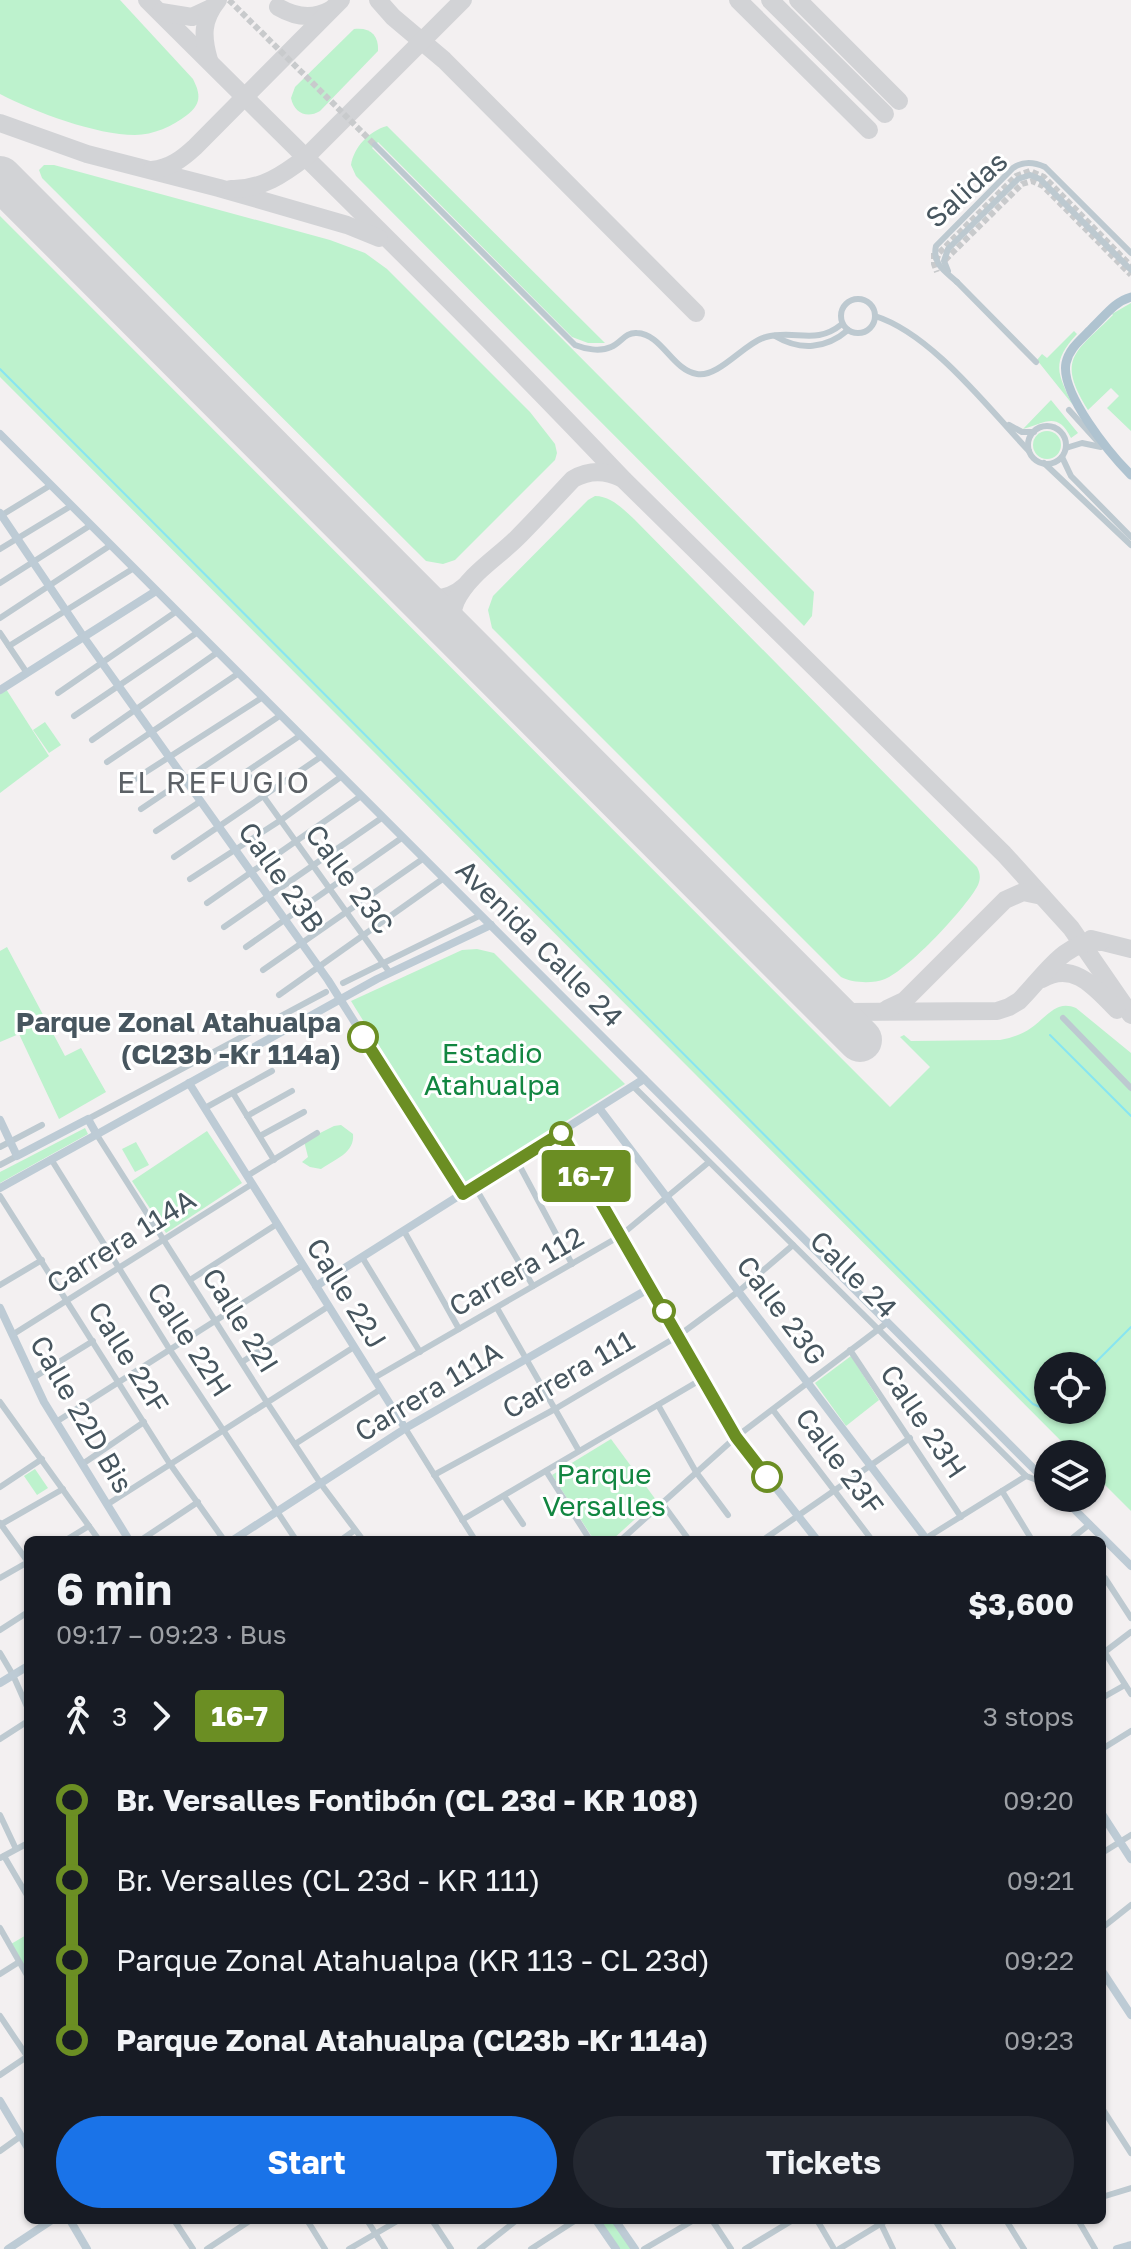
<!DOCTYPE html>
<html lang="en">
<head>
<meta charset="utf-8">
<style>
	body { margin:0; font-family:"Golos Text",sans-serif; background:#242831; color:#f1f3f6; height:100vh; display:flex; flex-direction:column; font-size:30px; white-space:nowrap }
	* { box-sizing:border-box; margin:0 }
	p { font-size:26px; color:#9ea1a6 }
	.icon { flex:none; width:44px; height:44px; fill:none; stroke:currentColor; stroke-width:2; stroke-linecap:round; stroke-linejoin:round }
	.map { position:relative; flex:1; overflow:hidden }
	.panel { position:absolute; left:24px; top:1536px; width:1082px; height:688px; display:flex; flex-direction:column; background:#171b24; border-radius:12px; box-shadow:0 2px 6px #0004 }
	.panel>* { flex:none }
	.badge { padding:0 16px; border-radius:6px; font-size:28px; line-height:52px }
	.tools { position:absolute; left:1034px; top:1352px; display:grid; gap:16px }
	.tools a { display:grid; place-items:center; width:72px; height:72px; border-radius:50%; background:#171b24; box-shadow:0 2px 6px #0004; font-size:40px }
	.map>.badge { position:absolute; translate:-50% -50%; box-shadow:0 0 0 4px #fff }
	.legs { display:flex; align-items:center; gap:12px; height:88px; padding:0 32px; font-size:26px }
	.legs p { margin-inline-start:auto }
	.summary { display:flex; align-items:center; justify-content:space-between; height:136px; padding:0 32px }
	h1 { font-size:44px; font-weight:700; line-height:60px }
	.button { display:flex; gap:16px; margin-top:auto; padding:16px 32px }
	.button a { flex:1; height:92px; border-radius:48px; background:#1a73e8; color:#fff; font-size:32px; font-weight:700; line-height:92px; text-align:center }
	.button a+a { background:#242831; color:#f1f3f6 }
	ul { padding:0 32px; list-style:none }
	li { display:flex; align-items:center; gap:28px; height:80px; font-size:30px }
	li i { display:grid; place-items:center; width:12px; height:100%; margin:0 10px; background:currentColor }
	li i::after { content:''; width:20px; height:20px; margin:-10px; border:6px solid; border-radius:50%; background:#171b24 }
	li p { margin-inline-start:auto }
	li:first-child i { background:linear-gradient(#0000 50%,currentColor 0) }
	li:last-child i { background:linear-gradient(currentColor 50%,#0000 0) }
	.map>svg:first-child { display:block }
	.green { fill:#bdf2cd; fill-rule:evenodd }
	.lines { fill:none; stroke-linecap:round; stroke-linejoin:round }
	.stream { stroke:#88e5f1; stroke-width:2 }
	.taxiway { stroke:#d2d3d6; stroke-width:18 }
	.runway { stroke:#d2d3d6; stroke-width:44 }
	.street-tunnel { stroke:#c8cacc; stroke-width:6; stroke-dasharray:6 3; stroke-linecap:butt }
	.street { stroke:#bdc9d0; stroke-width:6 }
	.secondary { stroke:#bdcbd5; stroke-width:8 }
	.primary { stroke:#afc3d0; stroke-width:9 }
	.street-bridge { stroke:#bdc9d0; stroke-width:6 }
	.line-1-casing { stroke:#fff; stroke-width:18 }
	.line-1 { stroke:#6b8e23; stroke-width:12 }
	.stop-1-dot { fill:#fff; stroke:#6b8e23; stroke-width:4 }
	.labels { text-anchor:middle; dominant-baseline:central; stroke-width:6; stroke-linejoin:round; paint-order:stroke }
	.street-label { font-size:28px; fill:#47565f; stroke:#fff }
	.stop-label { font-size:28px; font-weight:bold; fill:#47565f; stroke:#fff; text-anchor:end }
	.park-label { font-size:28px; fill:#128641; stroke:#fff }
	.neighbourhood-label { font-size:30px; letter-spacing:2px; fill:#5c6166; stroke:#fff }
</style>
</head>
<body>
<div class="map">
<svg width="1131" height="2249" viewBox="0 0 1131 2249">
	<rect width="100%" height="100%" fill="#f3f0f1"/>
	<g class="green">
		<path d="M 0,0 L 120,0 L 193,79 C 201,95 201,104 187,115 C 173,126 153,135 135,135 C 96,135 35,112 0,94 Z"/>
		<path d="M 354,29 C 370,27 379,35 378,51 L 320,111 C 307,119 294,113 291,98 L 295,87 Z"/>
		<path d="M 387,126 L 605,343 L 588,343 L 572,337 L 378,142 L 372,148 L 814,592 L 812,616 L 804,626 L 356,176 L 351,165 C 354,147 369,131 387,126 Z"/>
		<polygon points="44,165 54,165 330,240 365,253 387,269 530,412 555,444 557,453 555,460 455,560 443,564 426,561 42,178 39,170"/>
		<path d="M 0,216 L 890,1107 L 930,1067 L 900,1037 L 904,1035 L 911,1041 L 1000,1040 C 1011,1038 1021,1035 1031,1028 C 1046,1018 1056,999 1076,1008 L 1131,1053 L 1131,1511 L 1092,1472 L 1092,1454 L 1074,1454 L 0,377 ZM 1048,1366 L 1092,1366 L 1092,1410 L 1048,1410 Z"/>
		<path d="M 1131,303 L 1131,431 L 1107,408 L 1119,396 L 1111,388 L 1088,410 C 1056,358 1075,353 1113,315 L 1112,314 Z"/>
		<path d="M 1074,331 L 1077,334 C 1051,362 1057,373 1073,405 L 1037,360 L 1042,354 L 1047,358 Z"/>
		<path d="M 1051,400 L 1078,433 L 1071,438 C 1057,410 1044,424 1023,429 Z"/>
		<circle cx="1047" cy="445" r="14"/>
		<path d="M 595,496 C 611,496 623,509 634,519 L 977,867 C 980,873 981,878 978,885 C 967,907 908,970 885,979 C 872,984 853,983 841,977 L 492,628 L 488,610 L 493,596 L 588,500 Z"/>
		<polygon points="6,689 49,756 0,793 0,693"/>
		<polygon points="45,722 61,745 49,753 33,730"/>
		<polygon points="7,947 65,1056 81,1048 106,1092 59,1119 19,1034 0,1042 0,951"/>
		<polygon points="477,949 494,953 625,1084 465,1185 351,1001 462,950"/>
		<path d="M 341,1125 L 353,1134 C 355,1153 335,1159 321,1169 L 310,1167 L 302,1162 L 308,1157 L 304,1141 L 334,1126 Z"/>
		<polygon points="85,1128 88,1134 0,1183 0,1172"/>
		<polygon points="207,1131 242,1183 166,1233 132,1181"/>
		<polygon points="136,1142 149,1165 135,1172 122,1149"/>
		<polygon points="851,1356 879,1400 846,1426 815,1383"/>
		<polygon points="611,1439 656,1500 612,1540 594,1540 552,1475"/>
		<polygon points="35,1469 48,1488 37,1495 24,1476"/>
		<polygon points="28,1934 28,1972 11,1944"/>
		<polygon points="599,2220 612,2220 633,2249 619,2249"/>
	</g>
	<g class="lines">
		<g class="stream">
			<polyline points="0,369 1033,1404 1040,1407 1048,1407"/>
			<polyline points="1050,1035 1131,1116"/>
			<polyline points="1092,1366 1131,1327"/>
		</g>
		<g class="taxiway">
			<path d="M 147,0 C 306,159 469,316 624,480 L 1004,854 L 1071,928 L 1131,1015"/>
			<polyline points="378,0 393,17 444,60 696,313"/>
			<polyline points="738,0 869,130"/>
			<polyline points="770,0 885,114"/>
			<polyline points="798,0 899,101"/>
			<path d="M 278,7 C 295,17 312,20 330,10"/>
			<polyline points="161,12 192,17 211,8"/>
			<path d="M 209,60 C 202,36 202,20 218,0"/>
			<polyline points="0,123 87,154 219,188 347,225 379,238"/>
			<path d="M 152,170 C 170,168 182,159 195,147 L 341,0"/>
			<path d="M 231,189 C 261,190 284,174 306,157 L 463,0"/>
			<path d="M 411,591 C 430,602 448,601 465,586"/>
			<path d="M 463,642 C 455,629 449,616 456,601 C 468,575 497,558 517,538 C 536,519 554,499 573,479 C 589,470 605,470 621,478"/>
			<polyline points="1091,939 1131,949"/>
			<path d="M 1042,979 C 1074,960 1096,989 1117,1010"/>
			<path d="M 819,1000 L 830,1008 L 844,1012 L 997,1011 L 1009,1007 L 1019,1001 C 1042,979 1065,938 1101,942"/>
			<polyline points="887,1009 904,1001 1005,900 1023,892 1042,896"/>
		</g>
		<polyline class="runway" points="0,178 860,1040"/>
		<g class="street-tunnel">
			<polyline points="229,0 375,145"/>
			<polyline points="934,253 934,264 937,272"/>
			<polyline points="945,260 1022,184 1032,181 1043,186 1131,275"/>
			<polyline points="936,261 939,253 1016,176 1030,171 1044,177 1131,266"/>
		</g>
		<g class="street">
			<path d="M 375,145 L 575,345 C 585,349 600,352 611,347 C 621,343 625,332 637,333 C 662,334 672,370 697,374 C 719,378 745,342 766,337 C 796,329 815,346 842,324"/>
			<polyline points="957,282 1036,362"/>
			<circle cx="858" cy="316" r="17"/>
			<path d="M 875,316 C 932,334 988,408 1029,451"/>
			<path d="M 775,336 C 800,351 826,349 848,330"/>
			<polyline points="1069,410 1099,443"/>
			<polyline points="1009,425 1022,432 1034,432"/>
			<circle cx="1047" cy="445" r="19"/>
			<polyline points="1066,448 1082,443 1101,447"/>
			<polyline points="1062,457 1071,476 1131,537"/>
			<polyline points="1044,463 1131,545"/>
			<polyline points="2,515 51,485"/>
			<polyline points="0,549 71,506"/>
			<polyline points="0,583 91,525"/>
			<polyline points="0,618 111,545"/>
			<polyline points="0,633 27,673"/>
			<polyline points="9,646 134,568"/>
			<polyline points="58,693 177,611"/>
			<polyline points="74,716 198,632"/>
			<polyline points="301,735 246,772 390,973"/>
			<polyline points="92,740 218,652"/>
			<polyline points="107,762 239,673"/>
			<polyline points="124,786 263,697"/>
			<polyline points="141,809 281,715"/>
			<polyline points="156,831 201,801"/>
			<polyline points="174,857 322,756"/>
			<polyline points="190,879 281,820 342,776"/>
			<polyline points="207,903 361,796"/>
			<polyline points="224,927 383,817"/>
			<polyline points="246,947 403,837"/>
			<polyline points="263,970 424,858"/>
			<polyline points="343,983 481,915"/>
			<polyline points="279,995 444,878"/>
			<polyline points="1063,1018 1131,1088"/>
			<polyline points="633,1086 1026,1476 1048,1484"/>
			<polyline points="233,1093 274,1160"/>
			<polyline points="205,1108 272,1071"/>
			<polyline points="247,1116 292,1091"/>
			<polyline points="88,1119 326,992"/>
			<polyline points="97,1135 268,1404 321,1484 363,1540"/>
			<polyline points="260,1136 304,1112"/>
			<polyline points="0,1147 42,1125"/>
			<polyline points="51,1159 170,1350 296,1540"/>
			<polyline points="517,1161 572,1264"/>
			<polyline points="0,1165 17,1156"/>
			<polyline points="247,1176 317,1133"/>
			<polyline points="475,1187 533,1286"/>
			<polyline points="0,1196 170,1464 224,1540"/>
			<polyline points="404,1231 459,1329"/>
			<polyline points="362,1257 420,1352"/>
			<polyline points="190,1280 277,1224"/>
			<polyline points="0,1285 42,1260"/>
			<polyline points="497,1308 579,1451"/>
			<polyline points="12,1335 252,1184"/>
			<polyline points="850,1350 961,1517"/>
			<polyline points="242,1362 329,1306"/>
			<polyline points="33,1378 93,1341"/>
			<polyline points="374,1378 620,1236 709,1162"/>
			<polyline points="0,1402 99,1540"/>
			<polyline points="658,1405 696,1472 728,1515"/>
			<polyline points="773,1410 872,1540"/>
			<polyline points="56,1422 303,1265"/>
			<polyline points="405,1428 475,1540"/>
			<polyline points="295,1444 381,1389"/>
			<polyline points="84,1463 144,1422"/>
			<polyline points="546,1471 590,1540"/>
			<polyline points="434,1475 555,1409 678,1336 739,1291 793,1245"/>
			<polyline points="0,1487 42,1459"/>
			<polyline points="1002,1491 1032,1540"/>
			<polyline points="504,1496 523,1524"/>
			<polyline points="662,1503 689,1540"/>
			<polyline points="108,1504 354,1347"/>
			<polyline points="462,1520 702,1379"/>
			<polyline points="0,1523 28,1562"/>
			<polyline points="0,1525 63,1489"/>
			<polyline points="66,1540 89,1526"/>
			<polyline points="141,1540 198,1502"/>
			<polyline points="341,1540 355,1530"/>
			<polyline points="621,1540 736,1437 888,1322"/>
			<polyline points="763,1540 910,1438"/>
			<polyline points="923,1540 1026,1476"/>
			<polyline points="1070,1540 1090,1524"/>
			<polyline points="0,1578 28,1562"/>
			<polyline points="1105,1578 1131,1618"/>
			<polyline points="0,1630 28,1612"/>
			<polyline points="1102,1648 1131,1694"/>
			<polyline points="0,1653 13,1675 28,1709"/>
			<polyline points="1102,1654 1131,1632"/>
			<polyline points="1102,1698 1125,1685"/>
			<polyline points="0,1739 28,1721"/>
			<polyline points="1102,1749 1131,1731"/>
			<polyline points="0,1815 16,1849"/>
			<polyline points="1102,1853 1131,1835"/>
			<polyline points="4,1856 28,1897"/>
			<polyline points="0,1858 28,1843"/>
			<polyline points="0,1928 28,1977"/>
			<polyline points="1102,1928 1131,1905"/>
			<polyline points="0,1974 19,1962"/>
			<polyline points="0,2016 27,2056"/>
			<polyline points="0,2075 28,2056"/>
			<polyline points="1102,2108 1131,2153"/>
			<polyline points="0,2151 21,2136"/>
			<polyline points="1102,2197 1131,2188"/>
			<polyline points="174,2220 193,2249"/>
			<polyline points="307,2220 325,2249"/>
			<polyline points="367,2220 385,2249"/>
			<polyline points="432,2220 451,2249"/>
			<polyline points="712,2220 731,2249"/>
			<polyline points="817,2220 834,2249"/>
			<polyline points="935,2220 953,2249"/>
			<polyline points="1006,2220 1024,2249"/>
			<polyline points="1078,2220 1095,2249"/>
			<polyline points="881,2224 893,2249"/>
			<polyline points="207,2249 251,2220"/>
			<polyline points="349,2249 399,2220"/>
			<polyline points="480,2249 517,2220"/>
			<polyline points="531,2249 576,2220"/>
			<polyline points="644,2249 694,2220"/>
			<polyline points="745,2249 793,2220"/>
			<polyline points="839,2249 887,2220"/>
		</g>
		<g class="secondary">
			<polyline points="0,434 1048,1483"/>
			<polyline points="0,513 83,636 328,980 463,1194"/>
			<polyline points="0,690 156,591"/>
			<polyline points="189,1083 405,1428"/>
			<polyline points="599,1108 927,1540"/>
			<polyline points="0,1120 17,1156 88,1119 97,1135"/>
			<polyline points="561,1133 736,1437 817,1540"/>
			<polyline points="0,1188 377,979 491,925"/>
			<polyline points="316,1286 644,1079"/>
			<polyline points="0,1308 44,1402 129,1540"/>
			<polyline points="1063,1498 1131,1566"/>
			<polyline points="233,1540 409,1426 650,1288"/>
			<polyline points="0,1683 28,1666"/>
			<polyline points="1102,1814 1131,1859"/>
			<polyline points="1102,1971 1131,2015"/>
			<polyline points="0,2101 28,2148"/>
			<polyline points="70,2220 87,2249"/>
			<polyline points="596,2220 616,2249"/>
			<polyline points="615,2220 635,2249"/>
			<polyline points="8,2249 52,2220"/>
			<polyline points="1117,2249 1131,2245"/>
		</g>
		<path class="primary" d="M 1131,297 C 1115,301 1104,317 1092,328 C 1082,339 1069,348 1066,363 C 1060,393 1110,454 1131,475"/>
		<g class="street-bridge">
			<polyline points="948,271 944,261 948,249 1018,179 1030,175 1040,179 1131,270"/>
			<path d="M 957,282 C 945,271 932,264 936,246 L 1013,168 C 1023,161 1034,162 1045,167 L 1131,253"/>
		</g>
	</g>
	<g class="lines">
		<g class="line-1-casing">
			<polyline id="line-1" points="363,1037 463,1194 561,1133 736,1437 767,1477"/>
		</g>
		<use href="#line-1" class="line-1"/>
	</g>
	<g class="stop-1-dot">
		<circle cx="363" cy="1037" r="14"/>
		<circle cx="561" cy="1133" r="10"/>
		<circle cx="664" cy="1311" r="10"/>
		<circle cx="767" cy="1477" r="14"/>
	</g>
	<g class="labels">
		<g class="street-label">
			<text transform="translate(966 189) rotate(-42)">Salidas</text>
			<text transform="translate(282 877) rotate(55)">Calle 23B</text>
			<text transform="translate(350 879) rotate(54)">Calle 23C</text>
			<text transform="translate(540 943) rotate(45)">Avenida Calle 24</text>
			<text transform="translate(121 1241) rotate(-32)">Carrera 114A</text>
			<text transform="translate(516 1271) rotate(-30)">Carrera 112</text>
			<text transform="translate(854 1274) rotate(45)">Calle 24</text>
			<text transform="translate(347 1293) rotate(58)">Calle 22J</text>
			<text transform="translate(782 1310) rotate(53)">Calle 23G</text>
			<text transform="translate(241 1320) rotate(58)">Calle 22I</text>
			<text transform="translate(190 1339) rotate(57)">Calle 22H</text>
			<text transform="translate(129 1357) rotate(58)">Calle 22F</text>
			<text transform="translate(568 1374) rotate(-30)">Carrera 111</text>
			<text transform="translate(428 1391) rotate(-31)">Carrera 111A</text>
			<text transform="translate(82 1414) rotate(60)">Calle 22D Bis</text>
			<text transform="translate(924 1421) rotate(56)">Calle 23H</text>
			<text transform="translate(840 1461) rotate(53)">Calle 23F</text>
		</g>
		<g class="stop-label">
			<text x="341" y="1021">Parque Zonal Atahualpa<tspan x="341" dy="32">(Cl23b -Kr 114a)</tspan></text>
		</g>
		<g class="park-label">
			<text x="492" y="1052">Estadio<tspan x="492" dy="32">Atahualpa</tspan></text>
			<text x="604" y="1473">Parque<tspan x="604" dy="32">Versalles</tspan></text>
		</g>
		<g class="neighbourhood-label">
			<text x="214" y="782">EL REFUGIO</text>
		</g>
	</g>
</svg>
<div class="tools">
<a><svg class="icon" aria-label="locate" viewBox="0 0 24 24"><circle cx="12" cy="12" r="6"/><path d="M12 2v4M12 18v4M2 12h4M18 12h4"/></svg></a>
<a><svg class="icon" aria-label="layers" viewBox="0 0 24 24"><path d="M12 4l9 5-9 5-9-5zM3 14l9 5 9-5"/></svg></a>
</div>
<b class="badge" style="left:586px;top:1176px;background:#6b8e23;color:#fff">16-7</b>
<section class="panel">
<div class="summary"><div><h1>6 min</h1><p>09:17 – 09:23 · Bus</p></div><b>$3,600</b></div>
<div class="legs"><svg class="icon" aria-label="walk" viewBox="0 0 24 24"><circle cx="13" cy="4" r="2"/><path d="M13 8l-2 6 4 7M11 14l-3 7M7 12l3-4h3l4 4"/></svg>3<svg class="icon" aria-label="forward" viewBox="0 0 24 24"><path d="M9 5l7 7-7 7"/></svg><b class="badge" style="background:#6b8e23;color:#fff">16-7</b><p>3 stops</p></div>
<ul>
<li><i style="color:#6b8e23"></i><b>Br. Versalles Fontibón (CL 23d - KR 108)</b><p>09:20</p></li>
<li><i style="color:#6b8e23"></i><span>Br. Versalles (CL 23d - KR 111)</span><p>09:21</p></li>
<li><i style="color:#6b8e23"></i><span>Parque Zonal Atahualpa (KR 113 - CL 23d)</span><p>09:22</p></li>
<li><i style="color:#6b8e23"></i><b>Parque Zonal Atahualpa (Cl23b -Kr 114a)</b><p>09:23</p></li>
</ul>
<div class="button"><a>Start</a><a>Tickets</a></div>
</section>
</div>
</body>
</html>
